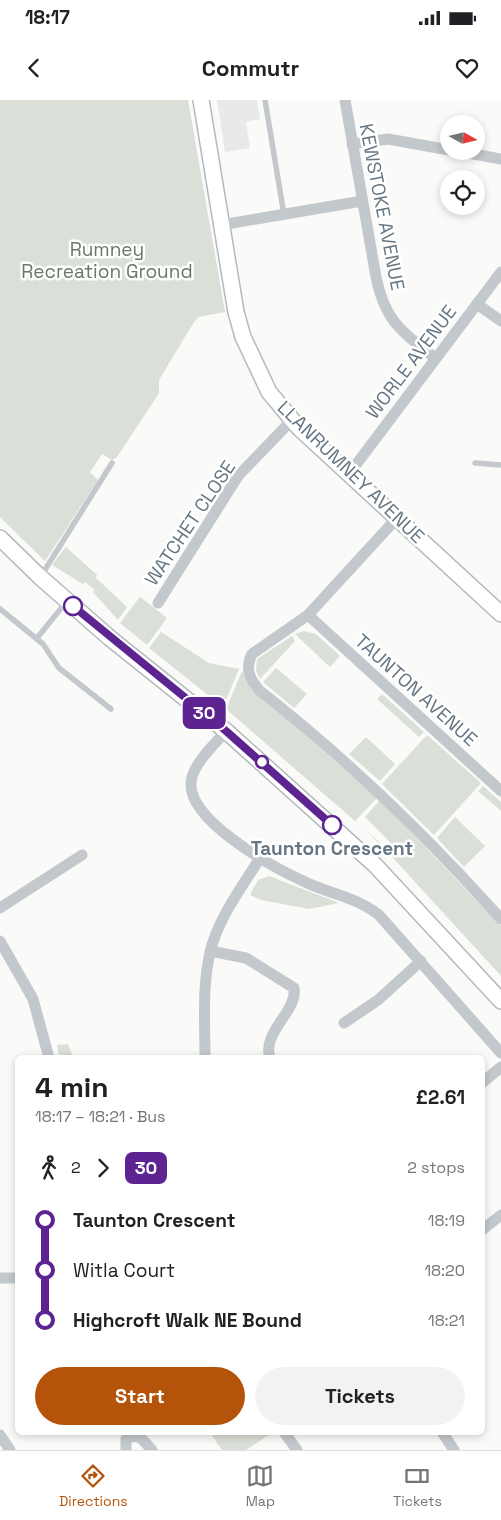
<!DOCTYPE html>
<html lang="en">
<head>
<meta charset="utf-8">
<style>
	body { margin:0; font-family:"Space Grotesk",sans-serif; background:#f2f2f2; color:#202124; height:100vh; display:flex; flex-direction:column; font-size:19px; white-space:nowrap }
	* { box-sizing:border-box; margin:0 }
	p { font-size:16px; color:#757577 }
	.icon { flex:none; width:28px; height:28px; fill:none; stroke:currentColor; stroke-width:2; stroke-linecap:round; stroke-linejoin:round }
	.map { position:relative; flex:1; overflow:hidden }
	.sheet { position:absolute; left:15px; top:955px; width:470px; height:380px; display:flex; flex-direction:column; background:#fff; border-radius:8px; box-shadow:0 2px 8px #0003 }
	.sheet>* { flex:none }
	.badge { padding:0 10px; border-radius:8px; font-size:18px; line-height:32px }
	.needle { width:32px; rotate:98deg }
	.buttons { position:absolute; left:440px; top:15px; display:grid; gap:10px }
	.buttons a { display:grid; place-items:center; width:45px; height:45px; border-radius:50%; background:#fff; box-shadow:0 2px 8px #0003; font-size:25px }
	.map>.badge { position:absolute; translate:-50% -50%; box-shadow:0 0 0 2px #fff }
	.legs { display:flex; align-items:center; gap:8px; height:55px; padding:0 20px; font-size:16px }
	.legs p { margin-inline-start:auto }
	.headline { display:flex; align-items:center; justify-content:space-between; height:85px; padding:0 20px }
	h1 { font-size:28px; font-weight:800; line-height:38px }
	.button { display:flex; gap:10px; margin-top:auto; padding:10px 20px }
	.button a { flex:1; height:58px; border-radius:30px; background:#b45309; color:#fff; font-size:20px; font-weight:800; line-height:58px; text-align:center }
	.button a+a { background:#f2f2f2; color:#202124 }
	ul { padding:0 20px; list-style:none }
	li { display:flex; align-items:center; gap:18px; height:50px; font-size:19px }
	li i { display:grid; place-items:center; width:8px; height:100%; margin:0 6px; background:currentColor }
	li i::after { content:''; width:12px; height:12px; margin:-6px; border:4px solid; border-radius:50%; background:#fff }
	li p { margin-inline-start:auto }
	li:first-child i { background:linear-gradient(#0000 50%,currentColor 0) }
	li:last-child i { background:linear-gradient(currentColor 50%,#0000 0) }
	.status { display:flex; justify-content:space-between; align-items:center; height:35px; padding:0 25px; background:#fff; direction:ltr }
	.status svg { height:14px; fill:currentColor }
	header { display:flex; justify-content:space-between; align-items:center; height:65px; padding:0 20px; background:#fff; font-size:22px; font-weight:800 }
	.dock { display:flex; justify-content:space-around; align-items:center; height:70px; border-top:1px solid #e0e0e0; background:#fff; font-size:14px; color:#757577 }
	.dock a { display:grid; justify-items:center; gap:2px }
	.dock .current { color:#b45309 }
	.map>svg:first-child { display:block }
	.built { fill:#e8e9e9 }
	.green { fill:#dadfd7 }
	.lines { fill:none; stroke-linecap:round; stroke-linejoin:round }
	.secondary-casing { stroke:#b3babf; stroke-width:18 }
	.lane { stroke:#c3c8cc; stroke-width:5.5 }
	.street { stroke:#c3c8cc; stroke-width:11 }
	.secondary { stroke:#fff; stroke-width:15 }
	.line-1-casing { stroke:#fff; stroke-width:11 }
	.line-1 { stroke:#5d2491; stroke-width:8 }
	.stop-1-dot { fill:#fff; stroke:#5d2491; stroke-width:2.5 }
	.labels { text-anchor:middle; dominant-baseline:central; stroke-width:5; stroke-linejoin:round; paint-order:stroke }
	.street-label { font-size:19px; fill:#657683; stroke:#fff }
	.park-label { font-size:19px; fill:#687a64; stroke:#fff }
	.stop-label { font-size:19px; font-weight:bold; fill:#657683; stroke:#fff }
</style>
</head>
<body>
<div class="status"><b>18:17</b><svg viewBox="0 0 49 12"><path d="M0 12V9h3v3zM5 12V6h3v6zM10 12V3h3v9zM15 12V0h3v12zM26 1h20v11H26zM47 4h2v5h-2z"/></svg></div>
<header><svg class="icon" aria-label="back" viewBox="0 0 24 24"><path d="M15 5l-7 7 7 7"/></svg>Commutr<svg class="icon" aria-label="heart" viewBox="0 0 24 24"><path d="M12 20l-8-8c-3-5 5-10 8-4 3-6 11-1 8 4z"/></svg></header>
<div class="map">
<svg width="501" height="1350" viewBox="0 0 501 1350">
	<rect width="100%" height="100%" fill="#fafaf8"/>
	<polygon class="built" points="217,0 257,0 260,19 246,22 250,48 225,52"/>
	<g class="green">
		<polygon points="0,0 188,0 225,212 198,217 194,222 159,280 159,293 117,357 112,360 102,354 90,372 98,380 45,461 0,417"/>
		<polygon points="66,447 97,475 96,478 127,507 118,520 93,492 95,490 85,482 83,484 52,465"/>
		<polygon points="140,497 167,518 147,545 120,523"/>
		<polygon points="304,531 316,534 340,556 330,567 295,534"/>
		<polygon points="161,532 209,563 239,569 223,607 149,548"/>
		<polygon points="292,536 295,541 260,579 256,571 257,559"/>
		<polygon points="276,568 307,594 294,608 263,582"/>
		<polygon points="242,571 253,592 275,608 377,698 355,721 226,609"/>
		<polygon points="382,594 424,632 419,637 377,599"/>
		<polygon points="427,635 481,683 434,735 382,684"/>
		<polygon points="366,637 395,664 380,681 349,654"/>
		<polygon points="483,686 501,702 501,711 478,691"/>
		<polygon points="380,700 501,826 501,876 384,748 362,727 385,747 390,742 365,717"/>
		<polygon points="455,717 485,746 464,767 437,738"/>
		<polygon points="269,776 339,803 309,809 261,800 250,795 258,780"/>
		<polygon points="68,944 73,957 59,957 57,945"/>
		<polygon points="210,1333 272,1333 246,1350 222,1350"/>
	</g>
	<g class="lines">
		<g class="secondary-casing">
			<g id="secondary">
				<polyline points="201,0 236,212 243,237 269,292 299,328 501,514"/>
				<polyline points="0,438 40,477 111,539 226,631 375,765 501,901"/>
			</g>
		</g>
		<g class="lane">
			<polyline points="265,0 284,115"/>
			<polyline points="475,363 501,365"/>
			<polyline points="41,476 112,363"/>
			<polyline points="0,509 43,544 59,568 111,609"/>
			<polyline points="37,538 67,501"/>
		</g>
		<g class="street">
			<path d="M 345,0 L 376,177 C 385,221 401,231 435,258"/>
			<polyline points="352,44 388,39 449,50"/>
			<polyline points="458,51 501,59"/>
			<polyline points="221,125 362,101"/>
			<polyline points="477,204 501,221"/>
			<polyline points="349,374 501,172"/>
			<path d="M 397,418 L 308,515 L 252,554 C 245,568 249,578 259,590 C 347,659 426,735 501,819"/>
			<polyline points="158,503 238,376 292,320"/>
			<polyline points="308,515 501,691"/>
			<path d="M 226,631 C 215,644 197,660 192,677 C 180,717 273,767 303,781 C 329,794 355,796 379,815 L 501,953"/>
			<polyline points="0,808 82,755"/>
			<polyline points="0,841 33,899 49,958"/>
			<path d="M 210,851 L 246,858 L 294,888 C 298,911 261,933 270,958"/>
			<polyline points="344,923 378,900 421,861"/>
			<path d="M 205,958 C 205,923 202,887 210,853 C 217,820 242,787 260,758"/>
			<polyline points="482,983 501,967"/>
			<polyline points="482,1130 501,1115"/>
			<polyline points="0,1178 18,1178"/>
			<polyline points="284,1332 297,1350"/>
			<polyline points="442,1332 454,1350"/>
			<polyline points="0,1335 10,1350"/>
			<polyline points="126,1350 126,1339 134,1336 141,1338 152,1350"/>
		</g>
		<use href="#secondary" class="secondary"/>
	</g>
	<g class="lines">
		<g class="line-1-casing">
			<polyline id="line-1" points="73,506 226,631 332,725"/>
		</g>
		<use href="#line-1" class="line-1"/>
	</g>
	<g class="stop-1-dot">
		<circle cx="73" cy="506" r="9"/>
		<circle cx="262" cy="662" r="6"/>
		<circle cx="332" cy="725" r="9"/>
	</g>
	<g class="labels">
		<g class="street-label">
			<text transform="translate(382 107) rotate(79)">KEWSTOKE AVENUE</text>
			<text transform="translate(411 262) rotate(-53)">WORLE AVENUE</text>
			<text transform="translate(351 372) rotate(44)">LLANRUMNEY AVENUE</text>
			<text transform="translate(190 423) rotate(-56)">WATCHET CLOSE</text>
			<text transform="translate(416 590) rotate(42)">TAUNTON AVENUE</text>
		</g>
		<g class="park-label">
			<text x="107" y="149">Rumney<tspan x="107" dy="22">Recreation Ground</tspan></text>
		</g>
		<g class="stop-label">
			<text x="332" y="748">Taunton Crescent</text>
		</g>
	</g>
</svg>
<div class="buttons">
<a><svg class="needle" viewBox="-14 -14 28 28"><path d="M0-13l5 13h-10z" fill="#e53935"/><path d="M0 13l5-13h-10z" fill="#757577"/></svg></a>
<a><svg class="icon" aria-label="locate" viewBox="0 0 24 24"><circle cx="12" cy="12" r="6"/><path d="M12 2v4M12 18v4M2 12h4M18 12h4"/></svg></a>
</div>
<b class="badge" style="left:204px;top:613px;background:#5d2491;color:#fff">30</b>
<section class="sheet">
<div class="headline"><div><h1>4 min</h1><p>18:17 – 18:21 · Bus</p></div><b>£2.61</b></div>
<div class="legs"><svg class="icon" aria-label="walk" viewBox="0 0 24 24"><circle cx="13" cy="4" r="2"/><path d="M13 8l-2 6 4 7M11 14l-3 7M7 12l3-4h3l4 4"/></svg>2<svg class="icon" aria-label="forward" viewBox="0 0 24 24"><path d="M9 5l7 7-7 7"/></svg><b class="badge" style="background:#5d2491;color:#fff">30</b><p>2 stops</p></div>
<ul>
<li><i style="color:#5d2491"></i><b>Taunton Crescent</b><p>18:19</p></li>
<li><i style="color:#5d2491"></i><span>Witla Court</span><p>18:20</p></li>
<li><i style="color:#5d2491"></i><b>Highcroft Walk NE Bound</b><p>18:21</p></li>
</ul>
<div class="button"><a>Start</a><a>Tickets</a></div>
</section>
</div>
<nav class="dock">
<a class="current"><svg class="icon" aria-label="directions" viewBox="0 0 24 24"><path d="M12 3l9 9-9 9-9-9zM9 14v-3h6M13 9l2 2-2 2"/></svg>Directions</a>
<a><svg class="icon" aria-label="map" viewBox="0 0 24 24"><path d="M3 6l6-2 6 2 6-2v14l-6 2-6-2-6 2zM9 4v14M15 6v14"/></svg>Map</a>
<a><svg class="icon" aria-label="tickets" viewBox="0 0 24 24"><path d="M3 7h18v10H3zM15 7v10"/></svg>Tickets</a>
</nav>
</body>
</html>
